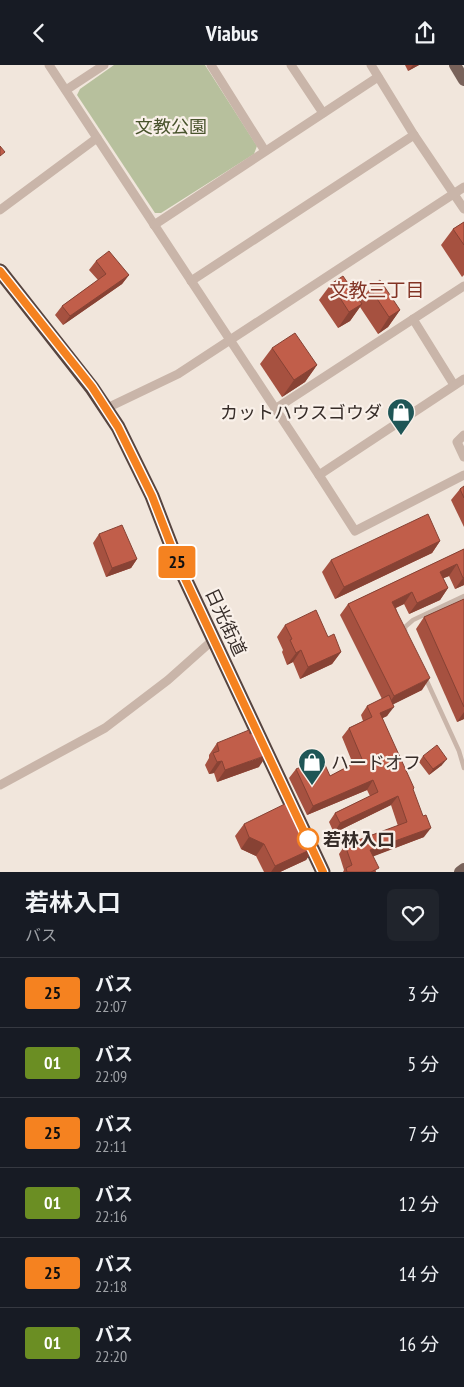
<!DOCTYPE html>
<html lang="ja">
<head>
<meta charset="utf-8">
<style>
	body { margin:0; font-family:"PT Sans Narrow","Noto Sans JP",sans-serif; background:#20242c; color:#f1f3f6; height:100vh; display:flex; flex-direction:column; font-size:19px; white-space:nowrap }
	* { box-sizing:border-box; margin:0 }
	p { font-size:16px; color:#9ea1a6 }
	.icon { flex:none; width:28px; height:28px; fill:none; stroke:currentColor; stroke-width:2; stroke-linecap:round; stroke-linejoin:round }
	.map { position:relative; height:807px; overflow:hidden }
	.details { display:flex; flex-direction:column; background:#171b24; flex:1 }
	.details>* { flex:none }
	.badge { padding:0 10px; border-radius:4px; font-size:18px; line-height:32px }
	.map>.badge { position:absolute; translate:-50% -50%; box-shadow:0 0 0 2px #fff }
	.round { display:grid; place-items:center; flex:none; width:52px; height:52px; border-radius:8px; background:#20242c }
	.head { display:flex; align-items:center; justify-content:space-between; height:85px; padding:0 25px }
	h1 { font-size:24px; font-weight:700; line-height:38px }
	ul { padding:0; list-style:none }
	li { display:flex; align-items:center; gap:15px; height:70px; padding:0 25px; border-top:1px solid #363941 }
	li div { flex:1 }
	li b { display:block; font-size:19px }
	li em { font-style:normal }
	li .badge { min-width:55px; font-weight:700; text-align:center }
	header { display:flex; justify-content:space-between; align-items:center; height:65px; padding:0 25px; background:#171b24; font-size:22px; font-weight:700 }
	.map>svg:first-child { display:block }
	.green { fill:#b7c09d }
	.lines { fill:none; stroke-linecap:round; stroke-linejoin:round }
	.lane { stroke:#c9b5a9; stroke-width:4.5 }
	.street { stroke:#c9b5a9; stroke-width:9 }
	.primary { stroke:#78625a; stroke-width:12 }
	.highway { stroke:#574540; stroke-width:15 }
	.wall { fill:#a65140 }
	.shaded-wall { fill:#874234 }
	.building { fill:#c15e4a; stroke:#874234 }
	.line-casing { stroke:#fff; stroke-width:11 }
	.line { stroke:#f58220; stroke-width:8 }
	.stop-dot { fill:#fff; stroke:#f58220; stroke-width:2.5 }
	.labels { text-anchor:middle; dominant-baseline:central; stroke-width:4.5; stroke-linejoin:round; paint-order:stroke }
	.park-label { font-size:18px; fill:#49542d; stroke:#f9f0e9 }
	.poi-label { font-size:18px; fill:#362c28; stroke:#f9f0e9; text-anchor:end }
	.street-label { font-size:18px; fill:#362c28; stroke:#f9f0e9 }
	.stop-label { font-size:18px; font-weight:bold; fill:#362c28; stroke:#f9f0e9; text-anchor:start }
	.neighbourhood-label { font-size:19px; fill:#823324; stroke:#f9f0e9 }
</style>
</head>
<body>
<header><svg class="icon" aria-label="back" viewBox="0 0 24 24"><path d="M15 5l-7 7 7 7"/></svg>Viabus<svg class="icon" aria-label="share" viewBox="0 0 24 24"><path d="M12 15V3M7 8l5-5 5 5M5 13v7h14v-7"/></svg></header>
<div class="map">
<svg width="464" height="807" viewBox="0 0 464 807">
	<rect width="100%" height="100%" fill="#f1e6dc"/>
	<polygon class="green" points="114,0 205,0 257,81 254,89 161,148 155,148 77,30 80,24"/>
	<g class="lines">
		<g class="lane">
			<polyline points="405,567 405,562 413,555 464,531"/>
			<polyline points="425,612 459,686 464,703"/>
		</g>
		<g class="street">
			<polyline points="49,0 319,410 355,466 464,410"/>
			<polyline points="211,0 265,86"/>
			<polyline points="291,0 323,48"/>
			<polyline points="371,0 414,70 464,144"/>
			<polyline points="66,25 104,0"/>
			<polyline points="0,145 97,73"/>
			<polyline points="154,160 378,12"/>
			<polyline points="191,216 414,70"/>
			<polyline points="413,254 454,320"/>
			<polyline points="107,343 178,309 464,122"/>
			<polyline points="275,344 464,221"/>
			<polyline points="464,370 457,377 464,392"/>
			<polyline points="319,410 464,314"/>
			<polyline points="0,720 105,663 168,615 214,574"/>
		</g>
		<g class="primary">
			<polyline points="455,0 464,15"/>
			<polyline points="460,807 464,804"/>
		</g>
		<polyline class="highway" points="0,206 92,323 118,362 152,431 179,501 323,807"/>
	</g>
	<g class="wall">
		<polygon points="405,0 419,0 408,6"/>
		<polygon points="464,157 464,210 462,212 441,180 453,164"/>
		<polygon points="96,196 129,210 122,219 63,260 55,250 62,241 98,215 89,205"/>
		<polygon points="331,219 360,237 370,223 400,245 388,262 378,269 360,242 350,256 338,263 319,235"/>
		<polygon points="272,283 317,300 305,317 282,332 260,299"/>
		<polygon points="464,421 464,462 451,435 460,424"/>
		<polygon points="99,469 137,494 131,503 106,512 93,478"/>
		<polygon points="440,476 432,488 335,534 322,507 331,495"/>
		<polygon points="464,484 464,520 455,524 449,511 443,513 448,523 440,535 409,549 404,539 396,543 422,625 393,639 387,651 382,653 413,725 424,772 373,791 376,807 343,807 344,805 339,789 345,780 398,761 391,740 334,768 329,757 335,748 370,731 367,725 307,750 289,713 296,704 330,711 353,699 342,672 349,663 363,656 361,650 367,641 382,634 340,550 348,539"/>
		<polygon points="464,534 464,654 457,657 416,564 424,552"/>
		<polygon points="285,560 328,572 341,587 332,599 300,614 293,597 287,600 282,587 283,585 277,572"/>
		<polygon points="217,678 259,702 217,717 214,708 209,709 205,700 209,693 209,690"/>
		<polygon points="423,691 442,700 429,710 419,697"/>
		<polygon points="244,759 314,783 306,795 280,807 264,807 256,791 241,784 235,771"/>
	</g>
	<g class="shaded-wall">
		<polygon points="413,0 419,0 408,6"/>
		<polygon points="129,210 122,219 63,260 70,251"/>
		<polygon points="362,239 350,256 338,263 349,247"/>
		<polygon points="400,245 388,262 378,269 389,252"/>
		<polygon points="317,300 305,317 282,332 294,315"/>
		<polygon points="440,476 432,488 335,534 344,522"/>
		<polygon points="137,494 131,503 106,512 112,503"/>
		<polygon points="457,499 449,511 432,518 440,507"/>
		<polygon points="464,512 464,520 455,524 463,513"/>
		<polygon points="448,523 440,535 409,549 417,538"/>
		<polygon points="412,527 404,539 384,548 392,537"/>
		<polygon points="301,585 293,597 287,600 296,588"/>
		<polygon points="341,587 332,599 300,614 308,602"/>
		<polygon points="430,613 422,625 386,643 394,631"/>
		<polygon points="394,642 387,651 373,658 380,648"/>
		<polygon points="464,647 464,654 457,657"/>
		<polygon points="267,690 259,702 217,717 225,705"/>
		<polygon points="447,694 442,700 429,710 433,704"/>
		<polygon points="222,696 214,708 209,709 217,697"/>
		<polygon points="373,715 367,725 307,750 313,741"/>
		<polygon points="398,731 391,740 334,768 340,758"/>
		<polygon points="431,763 424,772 364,795 370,785"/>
		<polygon points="249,772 264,779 256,791 241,784"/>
		<polygon points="314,783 306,795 280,807 271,807 275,801"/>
	</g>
	<g class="building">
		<polygon points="0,81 5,87 0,91"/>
		<polygon points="464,157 464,180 453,164"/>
		<polygon points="109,186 129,210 70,251 62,241 106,209 96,196"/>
		<polygon points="343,211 362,239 349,247 331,219"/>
		<polygon points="380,215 400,245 389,252 370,223"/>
		<polygon points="295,268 317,300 294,315 272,283"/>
		<polygon points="464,421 464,433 460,424"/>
		<polygon points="428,449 440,476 344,522 331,495"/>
		<polygon points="122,460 137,494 112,503 99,469"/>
		<polygon points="464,484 464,512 463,513 457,499 440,507 448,523 417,538 412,527 392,537 430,613 394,631 348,539"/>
		<polygon points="464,534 464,642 424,552"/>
		<polygon points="316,545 328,572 334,569 341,587 308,602 301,585 296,588 290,575 292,574 285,560"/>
		<polygon points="389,630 394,642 380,648 414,723 413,724 423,751 426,750 431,763 370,785 379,803 371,807 347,807 346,803 352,800 345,780 407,757 398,731 340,758 335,748 378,727 373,715 313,741 296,704 322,693 330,711 362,694 349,663 372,652 367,641"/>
		<polygon points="249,665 250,669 259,665 267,690 225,705 222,696 217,697 213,688 219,686 217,678"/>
		<polygon points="437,680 447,694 433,704 423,691"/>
		<polygon points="293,735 314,783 275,801 264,779 249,772 244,759"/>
	</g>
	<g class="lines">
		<g class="line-casing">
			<polyline id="line" points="0,206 92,322 118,362 152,431 179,501 323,807"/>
		</g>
		<use href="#line" class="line"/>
	</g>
	<defs>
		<g id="shop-pin" transform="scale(1.4375)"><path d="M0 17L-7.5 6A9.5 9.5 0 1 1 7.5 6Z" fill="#1f5656" stroke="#f9f0e9"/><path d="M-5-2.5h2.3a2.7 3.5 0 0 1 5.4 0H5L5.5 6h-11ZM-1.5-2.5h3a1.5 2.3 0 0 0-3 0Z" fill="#fff"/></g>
	</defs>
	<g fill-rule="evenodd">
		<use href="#shop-pin" x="401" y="347"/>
		<use href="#shop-pin" x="312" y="697"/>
	</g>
	<circle class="stop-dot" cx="308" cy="774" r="10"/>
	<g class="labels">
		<g class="park-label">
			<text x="171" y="61">文教公園</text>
		</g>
		<g class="poi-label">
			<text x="382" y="347">カットハウスゴウダ</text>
			<text x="331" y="697" text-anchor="start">ハードオフ</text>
		</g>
		<g class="street-label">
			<text transform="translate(226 557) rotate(65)">日光街道</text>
		</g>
		<g class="stop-label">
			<text x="323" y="774">若林入口</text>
		</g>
		<g class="neighbourhood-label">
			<text x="377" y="225">文教三丁目</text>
		</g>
	</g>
</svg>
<b class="badge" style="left:177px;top:497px;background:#f58220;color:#111">25</b>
</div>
<section class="details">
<div class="head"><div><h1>若林入口</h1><p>バス</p></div><a class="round"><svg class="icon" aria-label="heart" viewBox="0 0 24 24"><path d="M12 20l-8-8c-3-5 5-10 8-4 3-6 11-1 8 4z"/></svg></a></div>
<ul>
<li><span class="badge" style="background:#f58220;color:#111">25</span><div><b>バス</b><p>22:07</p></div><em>3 分</em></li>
<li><span class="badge" style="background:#6b8e23;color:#fff">01</span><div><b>バス</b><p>22:09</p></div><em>5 分</em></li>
<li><span class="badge" style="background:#f58220;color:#111">25</span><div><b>バス</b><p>22:11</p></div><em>7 分</em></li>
<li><span class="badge" style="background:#6b8e23;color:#fff">01</span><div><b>バス</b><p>22:16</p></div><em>12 分</em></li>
<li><span class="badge" style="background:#f58220;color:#111">25</span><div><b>バス</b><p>22:18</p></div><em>14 分</em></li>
<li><span class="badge" style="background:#6b8e23;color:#fff">01</span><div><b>バス</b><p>22:20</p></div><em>16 分</em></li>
</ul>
</section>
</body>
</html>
